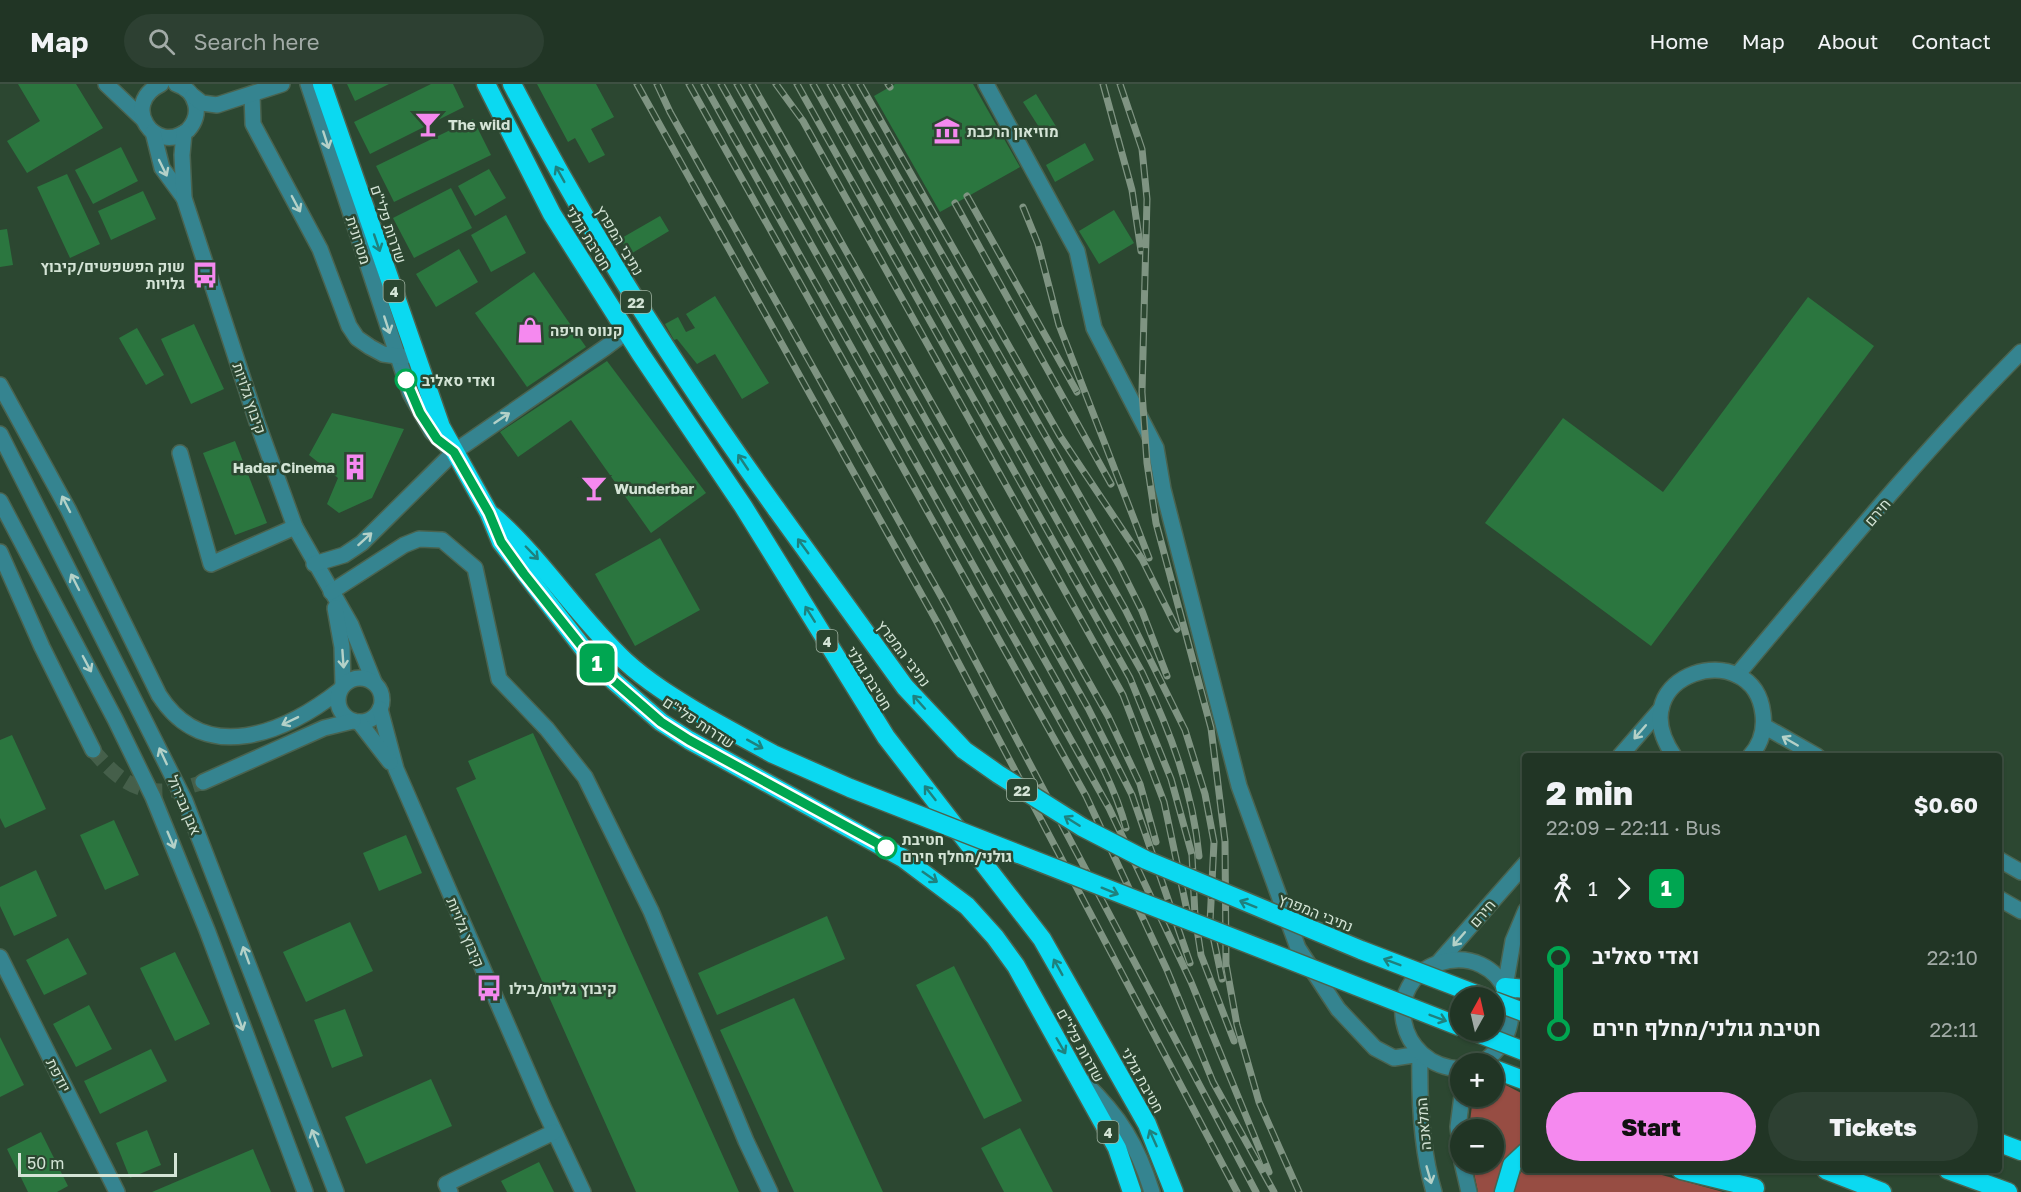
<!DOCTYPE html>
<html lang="en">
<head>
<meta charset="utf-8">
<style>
	body { margin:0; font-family:"Golos Text",Heebo,sans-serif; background:#2d4032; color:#f1f3f6; height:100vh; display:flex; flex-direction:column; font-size:22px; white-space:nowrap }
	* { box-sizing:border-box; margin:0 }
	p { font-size:20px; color:#a2aba7 }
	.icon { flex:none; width:33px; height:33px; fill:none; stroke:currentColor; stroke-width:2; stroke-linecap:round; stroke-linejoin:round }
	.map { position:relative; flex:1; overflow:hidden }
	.details { position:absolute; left:1522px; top:669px; width:480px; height:420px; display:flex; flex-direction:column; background:#213525; border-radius:6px; box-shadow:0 2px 4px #0004,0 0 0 2px #3e5042 }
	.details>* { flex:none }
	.badge { padding:0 12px; border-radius:9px; font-size:21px; line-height:39px }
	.needle { width:39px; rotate:8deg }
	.controls { position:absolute; left:1450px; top:903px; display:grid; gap:12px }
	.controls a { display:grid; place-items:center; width:54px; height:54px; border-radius:50%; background:#213525; box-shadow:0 2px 4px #0004,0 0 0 2px #3e5042; font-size:30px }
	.scale { position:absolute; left:18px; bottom:15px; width:159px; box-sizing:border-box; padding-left:6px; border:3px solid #d4e4d6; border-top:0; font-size:16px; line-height:21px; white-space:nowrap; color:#d4e4d6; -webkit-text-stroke:4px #2c4731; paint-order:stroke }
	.map>.badge { position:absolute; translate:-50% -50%; box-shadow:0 0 0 3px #fff }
	.legs { display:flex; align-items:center; gap:9px; height:66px; padding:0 24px; font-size:20px }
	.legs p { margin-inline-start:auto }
	.headline { display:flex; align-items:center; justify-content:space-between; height:102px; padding:0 24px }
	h1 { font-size:33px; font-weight:800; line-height:45px }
	.primary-button { display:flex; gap:12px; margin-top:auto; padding:12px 24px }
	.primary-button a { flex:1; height:69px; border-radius:36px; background:#f589ef; color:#111; font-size:24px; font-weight:800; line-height:69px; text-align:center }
	.primary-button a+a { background:#2d4032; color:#f1f3f6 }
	ul { padding:0 24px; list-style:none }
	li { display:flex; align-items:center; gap:21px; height:72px; font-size:22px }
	li i { display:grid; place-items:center; width:9px; height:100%; margin:0 8px; background:currentColor }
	li i::after { content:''; width:15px; height:15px; margin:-8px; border:4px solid; border-radius:50%; background:#213525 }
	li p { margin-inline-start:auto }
	li:first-child i { background:linear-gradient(#0000 50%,currentColor 0) }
	li:last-child i { background:linear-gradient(currentColor 50%,#0000 0) }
	header { display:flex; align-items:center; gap:36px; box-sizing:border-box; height:84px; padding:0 30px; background:#213525; border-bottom:2px solid #3e5042 }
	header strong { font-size:28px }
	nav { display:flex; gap:33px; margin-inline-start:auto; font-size:21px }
	.search { width:420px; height:54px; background:#2d4032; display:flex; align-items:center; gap:15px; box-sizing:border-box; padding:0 21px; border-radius:33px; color:#a2aba7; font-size:22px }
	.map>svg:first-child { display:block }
	.green { fill:#974d43 }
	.building { fill:#2b763f }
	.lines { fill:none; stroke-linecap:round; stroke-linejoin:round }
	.minor-tunnel { stroke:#455f4a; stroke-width:15; stroke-dasharray:15 8; stroke-linecap:butt }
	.minor-casing { stroke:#4a634f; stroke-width:18 }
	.highway-casing { stroke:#4a634f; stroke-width:21 }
	.minor { stroke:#358490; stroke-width:15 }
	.highway { stroke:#0bd9f1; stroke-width:18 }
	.rail-casing { stroke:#7f9482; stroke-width:7 }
	.rail { stroke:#2c4731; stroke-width:4.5; stroke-dasharray:14; stroke-linecap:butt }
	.highway-bridge-casing { stroke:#4a634f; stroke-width:21; stroke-linecap:butt }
	.highway-bridge { stroke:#0bd9f1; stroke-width:18 }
	.oneway { stroke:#b4d1c8 }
	.oneway2 { stroke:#1f817e }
	.line-1-casing { stroke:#fff; stroke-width:14 }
	.line-1 { stroke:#00a651; stroke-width:9 }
	.stop-1-dot { fill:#fff; stroke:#00a651; stroke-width:3 }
	.labels { text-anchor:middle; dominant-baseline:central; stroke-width:5; stroke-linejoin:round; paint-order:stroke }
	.shield { fill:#2c4731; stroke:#a2b5a4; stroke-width:1.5 }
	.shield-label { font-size:14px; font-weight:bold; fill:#d4e4d6 }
	.poi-label { font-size:15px; font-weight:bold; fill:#d4e4d6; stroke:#2c4731; text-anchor:start }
	.street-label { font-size:15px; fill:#d4e4d6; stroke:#2c4731 }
	.stop-label { font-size:15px; font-weight:bold; fill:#d4e4d6; stroke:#2c4731; text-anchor:start }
</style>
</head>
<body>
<header>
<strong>Map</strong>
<div class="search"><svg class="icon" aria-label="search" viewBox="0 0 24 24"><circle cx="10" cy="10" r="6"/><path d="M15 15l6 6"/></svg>Search here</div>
<nav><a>Home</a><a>Map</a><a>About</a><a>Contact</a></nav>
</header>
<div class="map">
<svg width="2021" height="1108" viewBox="0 0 2021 1108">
	<rect width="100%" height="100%" fill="#2c4731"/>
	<g class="green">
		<polygon points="1494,995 1525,1011 1525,1062 1498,1108 1478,1108 1472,1079 1494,1078 1494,1046 1469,1046 1473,1013 1494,1012"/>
		<polygon points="1525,1083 1526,1086 1644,1086 1723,1108 1515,1108 1515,1097"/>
	</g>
	<g class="building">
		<polygon points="18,0 76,0 103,44 27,89 7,57 40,37"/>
		<polygon points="347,0 389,0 355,17"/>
		<polygon points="431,0 453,0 464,23 370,70 354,38"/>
		<polygon points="537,0 596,0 614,33 591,45 605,71 589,79 575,54 568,58"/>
		<polygon points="895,0 973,0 1020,83 940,128 874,12"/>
		<polygon points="1036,10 1057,44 1044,51 1023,18"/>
		<polygon points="473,35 491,71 394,118 376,82"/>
		<polygon points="1085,59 1094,76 1055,98 1046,81"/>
		<polygon points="121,63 138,97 93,120 75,86"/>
		<polygon points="489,85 506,114 475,132 458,102"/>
		<polygon points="67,90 100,160 70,174 37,103"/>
		<polygon points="451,104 472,144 414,174 393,134"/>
		<polygon points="143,107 156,135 111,156 98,127"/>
		<polygon points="1114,126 1134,159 1099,180 1079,147"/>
		<polygon points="506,131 526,169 491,188 471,151"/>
		<polygon points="660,132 669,147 629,171 620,155"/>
		<polygon points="7,145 13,181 0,183 0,146"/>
		<polygon points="459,165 478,198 436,223 416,190"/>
		<polygon points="534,188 586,263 527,303 475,229"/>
		<polygon points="715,212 769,299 742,315 715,270 697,280 677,255 674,256 665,240 678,233 686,248 695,244 686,230"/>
		<polygon points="1808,213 1874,262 1651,562 1485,439 1563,334 1663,408"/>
		<polygon points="194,240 224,305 191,320 161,255"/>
		<polygon points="137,244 164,291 146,301 119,254"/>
		<polygon points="607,277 706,409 651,449 571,336 518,373 500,348"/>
		<polygon points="332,329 404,345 372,414 339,429 327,420 338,394 309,371"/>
		<polygon points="235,357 267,439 235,451 203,369"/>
		<polygon points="660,454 700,526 635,562 595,490"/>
		<polygon points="533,649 739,1108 636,1108 456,704 476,695 468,677"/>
		<polygon points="12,651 46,725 5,744 0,734 0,656"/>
		<polygon points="114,736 139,791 105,806 80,751"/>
		<polygon points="406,751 422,789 379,807 363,769"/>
		<polygon points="36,786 57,832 14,852 0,822 0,803"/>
		<polygon points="827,832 845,875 717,931 698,889"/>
		<polygon points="350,838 373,887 306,918 283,868"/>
		<polygon points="68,854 87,890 44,911 26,876"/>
		<polygon points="175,868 210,940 175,957 140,884"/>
		<polygon points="954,882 1022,1017 984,1035 916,901"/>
		<polygon points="794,914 883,1108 794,1108 720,946"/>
		<polygon points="89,921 112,965 76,983 53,940"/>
		<polygon points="345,925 363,972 332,984 314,936"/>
		<polygon points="0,953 24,1001 0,1013"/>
		<polygon points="151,965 167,997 100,1030 84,997"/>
		<polygon points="431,995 452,1042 366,1080 345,1033"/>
		<polygon points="1020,1044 1053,1108 1004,1108 981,1064"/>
		<polygon points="147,1046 161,1081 130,1094 116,1059"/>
		<polygon points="41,1048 68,1102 57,1108 28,1108 7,1065"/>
		<polygon points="253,1065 271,1108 152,1108"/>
		<polygon points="539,1078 554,1108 507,1108 501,1097"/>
	</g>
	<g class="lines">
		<path class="minor-tunnel" d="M 93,666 C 127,708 153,716 203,698"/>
		<g class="minor-casing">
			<g id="minor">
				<polyline points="106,0 143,35"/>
				<path d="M 161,0 C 119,20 155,73 188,46 C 203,30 197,7 176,0"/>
				<polyline points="308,0 410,309 432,348 452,367"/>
				<path d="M 986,0 L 1077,167 L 1094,244 L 1156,364 L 1163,405 L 1239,702 L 1298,864 L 1338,925 L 1375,964 L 1394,974 L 1420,970 C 1419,1016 1421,1065 1434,1108"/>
				<polyline points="252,10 253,40 320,165 349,242 357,254 370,263 383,270 404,273"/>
				<polyline points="193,12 202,19 217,21 282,0"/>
				<polyline points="153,48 162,84 184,114"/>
				<polyline points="184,49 182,71 184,114 257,338 295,443 351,541 374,598"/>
				<path d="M 0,301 L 68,425 L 159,611 C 205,683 285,649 340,606"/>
				<polyline points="0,350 185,717 336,1108"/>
				<polyline points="180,369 211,480 295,443"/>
				<polyline points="0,417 115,635 153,713 207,846 305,1108"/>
				<polyline points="0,468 42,563 93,666"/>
				<polyline points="314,480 344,471 362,459 454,368 606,263 618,254 622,241"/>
				<polyline points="331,508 404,461 419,455 442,456 475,484 499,595 547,645 585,693 651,827 746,1057 770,1108"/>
				<polyline points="335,524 342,563 343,601"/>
				<path d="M 1737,591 C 1829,482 1920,370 2021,268"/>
				<circle cx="360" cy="616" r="22"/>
				<polyline points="380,625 396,685 543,1023 583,1108"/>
				<polyline points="359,638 390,678"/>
				<polyline points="1764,642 1817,672"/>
				<polyline points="1620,672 1661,625"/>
				<path d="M 1674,672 C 1617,589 1754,550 1763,630 C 1765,646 1761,660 1750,672"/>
				<polyline points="203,698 324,644 353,637"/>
				<polyline points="2000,776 2021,788"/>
				<polyline points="2000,815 2021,827"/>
				<polyline points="0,873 117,1108"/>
				<polyline points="1438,879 1526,779"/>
				<polyline points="1505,903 1513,857 1526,826"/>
				<path d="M 1461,985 C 1396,982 1381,898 1439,879 C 1503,859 1541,941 1480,980"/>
				<path d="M 1084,998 C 1120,1033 1137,1060 1152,1108"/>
				<polyline points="1461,1069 1458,1043 1462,1012"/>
				<polyline points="1462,1078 1469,1108"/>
				<polyline points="450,1108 446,1100 554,1048"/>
			</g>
		</g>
		<g class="highway-casing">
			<g id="highway">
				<polyline points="322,0 441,343 489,429 501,458 583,564 614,597 661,638 689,656 903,774 967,822 995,853 1016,882 1117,1064 1132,1108"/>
				<polyline points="486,0 552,130 640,269 743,422 886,653 1042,855 1147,1040 1174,1108"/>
				<path d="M 512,0 C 589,149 679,290 777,426"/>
				<path d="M 493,432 C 543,476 577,532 625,577 C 649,599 676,615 704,632"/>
				<polyline points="1505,903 1526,905"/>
				<polyline points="1494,985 1526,997"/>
				<polyline points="2000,1059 2021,1067"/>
				<polyline points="1681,1086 1755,1104"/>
				<polyline points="1826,1086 1882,1108"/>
				<polyline points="1948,1086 2008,1108"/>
				<polyline points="1504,1108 1512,1081 1526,1068"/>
			</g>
		</g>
		<use href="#minor" class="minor"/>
		<use href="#highway" class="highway"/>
		<g class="rail-casing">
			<g id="rail">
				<polyline points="637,0 938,540 1237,1108"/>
				<polyline points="657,0 670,28 947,523 1256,1108"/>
				<polyline points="689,0 1086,712 1167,886 1213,998 1274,1108"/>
				<polyline points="704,0 1109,724 1191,898 1269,1088"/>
				<path d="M 721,0 L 1061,605 C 1084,649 1113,695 1126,744"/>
				<polyline points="737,0 1088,624 1132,711 1190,879"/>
				<polyline points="752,0 1108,632 1140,700 1156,758"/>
				<polyline points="776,0 803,37 1123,611 1164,718 1189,836"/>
				<polyline points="797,0 1130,594 1171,695 1192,771 1195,832 1201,871 1234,957"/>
				<path d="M 813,0 L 1142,588 C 1170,647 1193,707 1199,772"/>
				<polyline points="830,0 1125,525 1185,646 1205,710 1214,758 1210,838 1222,895"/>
				<polyline points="845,0 1119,481 1142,527 1167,592"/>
				<polyline points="860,0 1060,352 1142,475 1177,545"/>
				<polyline points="888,0 890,3"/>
				<polyline points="1103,0 1132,106 1141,167"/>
				<polyline points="1120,0 1142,65 1147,115 1142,308 1147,379 1156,439 1211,644 1225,757 1226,880 1237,941 1259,1018 1299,1108"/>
				<polyline points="967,112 1077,308"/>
				<polyline points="955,119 1111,400"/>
				<polyline points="1023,123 1038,160 1059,241 1149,474"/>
			</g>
		</g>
		<use href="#rail" class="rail"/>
		<g class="highway-bridge-casing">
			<g id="highway-bridge">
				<polyline points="777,426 905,603 964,666 998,690 1082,743 1146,776 1361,866 1486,914"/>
				<polyline points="704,632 773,670 850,704 1461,943"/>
				<polyline points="1494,917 1526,929"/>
				<polyline points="1470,946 1526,968"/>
			</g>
		</g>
		<use href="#highway-bridge" class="highway-bridge"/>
	</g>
	<defs><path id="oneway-shaft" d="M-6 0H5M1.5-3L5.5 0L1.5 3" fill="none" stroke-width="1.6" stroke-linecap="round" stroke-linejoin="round" transform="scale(1.5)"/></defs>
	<g class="oneway">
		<use href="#oneway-shaft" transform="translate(326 56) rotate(72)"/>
		<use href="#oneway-shaft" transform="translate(163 84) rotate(64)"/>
		<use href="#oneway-shaft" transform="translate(296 120) rotate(62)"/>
		<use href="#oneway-shaft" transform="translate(387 241) rotate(72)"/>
		<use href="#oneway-shaft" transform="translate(502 334) rotate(-34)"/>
		<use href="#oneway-shaft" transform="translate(66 420) rotate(-117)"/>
		<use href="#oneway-shaft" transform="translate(365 455) rotate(-42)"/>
		<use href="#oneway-shaft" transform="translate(75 498) rotate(-117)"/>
		<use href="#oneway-shaft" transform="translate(343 575) rotate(86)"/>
		<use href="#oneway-shaft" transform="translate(87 580) rotate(62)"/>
		<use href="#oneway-shaft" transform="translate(290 637) rotate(154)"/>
		<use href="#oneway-shaft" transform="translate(1640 648) rotate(131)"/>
		<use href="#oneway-shaft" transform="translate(1790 657) rotate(-150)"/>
		<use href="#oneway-shaft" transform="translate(163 672) rotate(-115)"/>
		<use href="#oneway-shaft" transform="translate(171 756) rotate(67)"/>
		<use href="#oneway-shaft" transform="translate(1459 855) rotate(131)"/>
		<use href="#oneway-shaft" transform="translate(246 871) rotate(-110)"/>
		<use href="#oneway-shaft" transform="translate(240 938) rotate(70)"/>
		<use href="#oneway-shaft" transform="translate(315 1054) rotate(-111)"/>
		<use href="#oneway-shaft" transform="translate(1429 1091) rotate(74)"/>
	</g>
	<g class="oneway2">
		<use href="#oneway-shaft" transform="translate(560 90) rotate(-119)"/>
		<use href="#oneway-shaft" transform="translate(377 159) rotate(71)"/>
		<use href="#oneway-shaft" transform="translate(743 378) rotate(-124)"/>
		<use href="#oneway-shaft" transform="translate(803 462) rotate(-126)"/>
		<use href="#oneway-shaft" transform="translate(532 469) rotate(46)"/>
		<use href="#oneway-shaft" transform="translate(810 530) rotate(-122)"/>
		<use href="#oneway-shaft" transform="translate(919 618) rotate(-132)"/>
		<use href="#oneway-shaft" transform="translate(755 660) rotate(29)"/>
		<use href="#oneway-shaft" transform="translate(930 709) rotate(-128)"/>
		<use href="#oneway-shaft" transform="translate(1072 737) rotate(-148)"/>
		<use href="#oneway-shaft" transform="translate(930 793) rotate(35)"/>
		<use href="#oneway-shaft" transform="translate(1110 807) rotate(22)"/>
		<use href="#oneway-shaft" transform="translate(1248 820) rotate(-158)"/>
		<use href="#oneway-shaft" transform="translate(1392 878) rotate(-159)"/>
		<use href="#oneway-shaft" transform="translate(1058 883) rotate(-119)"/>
		<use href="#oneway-shaft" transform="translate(1438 934) rotate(21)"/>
		<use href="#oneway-shaft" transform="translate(1061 962) rotate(60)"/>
		<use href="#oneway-shaft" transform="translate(1153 1054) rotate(-114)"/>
	</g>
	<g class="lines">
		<g class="line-1-casing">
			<polyline id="line-1" points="406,296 420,329 437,355 454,368 489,429 501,458 524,490 583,564 614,597 661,638 689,656 886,764"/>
		</g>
		<use href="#line-1" class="line-1"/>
	</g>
	<defs>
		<g id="bar-bare" transform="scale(2.07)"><path d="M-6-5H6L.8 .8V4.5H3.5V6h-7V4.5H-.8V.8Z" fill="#f589ef" stroke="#2c4731" stroke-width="2.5" paint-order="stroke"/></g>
		<g id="museum-bare" transform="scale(2.07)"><path d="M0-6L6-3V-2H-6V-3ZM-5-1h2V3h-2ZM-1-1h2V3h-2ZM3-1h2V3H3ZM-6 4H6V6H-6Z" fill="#f589ef" stroke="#2c4731" stroke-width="2.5" paint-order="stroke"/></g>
		<g id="bus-bare" transform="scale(2.07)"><path d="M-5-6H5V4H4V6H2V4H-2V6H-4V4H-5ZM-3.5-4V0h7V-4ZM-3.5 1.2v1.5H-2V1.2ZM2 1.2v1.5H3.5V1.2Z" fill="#f589ef" stroke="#2c4731" stroke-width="2.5" paint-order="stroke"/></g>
		<g id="shop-bare" transform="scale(2.07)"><path d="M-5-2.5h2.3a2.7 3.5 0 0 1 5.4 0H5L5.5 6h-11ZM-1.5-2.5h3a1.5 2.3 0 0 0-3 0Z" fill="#f589ef" stroke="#2c4731" stroke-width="2.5" paint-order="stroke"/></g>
		<g id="building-bare" transform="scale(2.07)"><path d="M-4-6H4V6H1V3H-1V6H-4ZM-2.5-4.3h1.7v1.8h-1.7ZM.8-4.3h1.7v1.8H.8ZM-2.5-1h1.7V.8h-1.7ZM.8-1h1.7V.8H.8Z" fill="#f589ef" stroke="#2c4731" stroke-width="2.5" paint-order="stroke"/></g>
	</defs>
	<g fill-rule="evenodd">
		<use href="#bar-bare" x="428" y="40"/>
		<use href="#museum-bare" x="947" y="47"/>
		<use href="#bus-bare" x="205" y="191"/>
		<use href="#shop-bare" x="530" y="246"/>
		<use href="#building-bare" x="355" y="383"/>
		<use href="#bar-bare" x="594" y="404"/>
		<use href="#bus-bare" x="489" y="904"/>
	</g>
	<g class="stop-1-dot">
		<circle cx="406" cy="296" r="10"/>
		<circle cx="886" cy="764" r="10"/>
	</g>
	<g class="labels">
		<g class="shield">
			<rect x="383.5" y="196" width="21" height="22" rx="4.5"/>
			<rect x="621" y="207" width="30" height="22" rx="4.5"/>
			<rect x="816.5" y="546" width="21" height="22" rx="4.5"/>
			<rect x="1007" y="695" width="30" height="22" rx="4.5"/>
			<rect x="1097.5" y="1037" width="21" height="22" rx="4.5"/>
		</g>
		<g class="shield-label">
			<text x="394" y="207">4</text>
			<text x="636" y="218">22</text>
			<text x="827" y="557">4</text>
			<text x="1022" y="706">22</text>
			<text x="1108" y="1048">4</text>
		</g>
		<g class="poi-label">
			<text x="448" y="40">The wild</text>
			<text x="967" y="47">מוזיאון הרכבת</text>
			<text x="185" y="182" text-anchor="end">שוק הפשפשים/קיבוץ<tspan x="185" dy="17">גלויות</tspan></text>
			<text x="550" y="246">קנווס חיפה</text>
			<text x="335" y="383" text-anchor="end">Hadar Cinema</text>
			<text x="614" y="404">Wunderbar</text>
			<text x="509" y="904">קיבוץ גליות/בילו</text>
		</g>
		<g class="street-label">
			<text transform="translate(389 140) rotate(71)">שדרות פלי"ם</text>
			<text transform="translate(589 154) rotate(58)">חטיבת גולני</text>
			<text transform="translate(359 156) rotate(72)">מטרונית</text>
			<text transform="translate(620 156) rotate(59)">נתיבי המפרץ</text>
			<text transform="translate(250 314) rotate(71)">קיבוץ גלויות</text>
			<text transform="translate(1877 428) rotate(-49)">חירם</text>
			<text transform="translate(904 569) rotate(53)">נתיבי המפרץ</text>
			<text transform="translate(870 594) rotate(58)">חטיבת גולני</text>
			<text transform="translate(699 638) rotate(33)">שדרות פלי"ם</text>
			<text transform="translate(185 721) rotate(67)">אבן גבירול</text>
			<text transform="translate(1316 828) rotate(22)">נתיבי המפרץ</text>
			<text transform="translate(1482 829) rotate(-49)">חירם</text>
			<text transform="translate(466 848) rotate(67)">קיבוץ גלויות</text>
			<text transform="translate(1081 961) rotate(61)">שדרות פלי"ם</text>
			<text transform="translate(59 991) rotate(63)">יודפת</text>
			<text transform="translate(1143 996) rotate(61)">חטיבת גולני</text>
			<text transform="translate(1423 1040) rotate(-95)">המלאכה</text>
		</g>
		<g class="stop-label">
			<text x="422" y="296">ואדי סאליב</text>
			<text x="902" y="755">חטיבת<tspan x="902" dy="17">גולני/מחלף חירם</tspan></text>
		</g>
	</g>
</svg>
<div class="controls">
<a><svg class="needle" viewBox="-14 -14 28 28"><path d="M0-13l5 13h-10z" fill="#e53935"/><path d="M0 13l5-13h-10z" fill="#a2aba7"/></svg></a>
<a>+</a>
<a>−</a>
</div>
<div class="scale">50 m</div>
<b class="badge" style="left:597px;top:579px;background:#00a651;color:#fff">1</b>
<section class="details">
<div class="headline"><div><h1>2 min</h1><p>22:09 – 22:11 · Bus</p></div><b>$0.60</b></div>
<div class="legs"><svg class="icon" aria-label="walk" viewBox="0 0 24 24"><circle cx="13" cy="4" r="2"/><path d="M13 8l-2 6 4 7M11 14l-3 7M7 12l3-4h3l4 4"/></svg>1<svg class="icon" aria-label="forward" viewBox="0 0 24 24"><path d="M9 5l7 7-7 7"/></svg><b class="badge" style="background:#00a651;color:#fff">1</b></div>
<ul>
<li><i style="color:#00a651"></i><b>ואדי סאליב</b><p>22:10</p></li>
<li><i style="color:#00a651"></i><b>חטיבת גולני/מחלף חירם</b><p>22:11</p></li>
</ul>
<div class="primary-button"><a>Start</a><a>Tickets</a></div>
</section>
</div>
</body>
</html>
